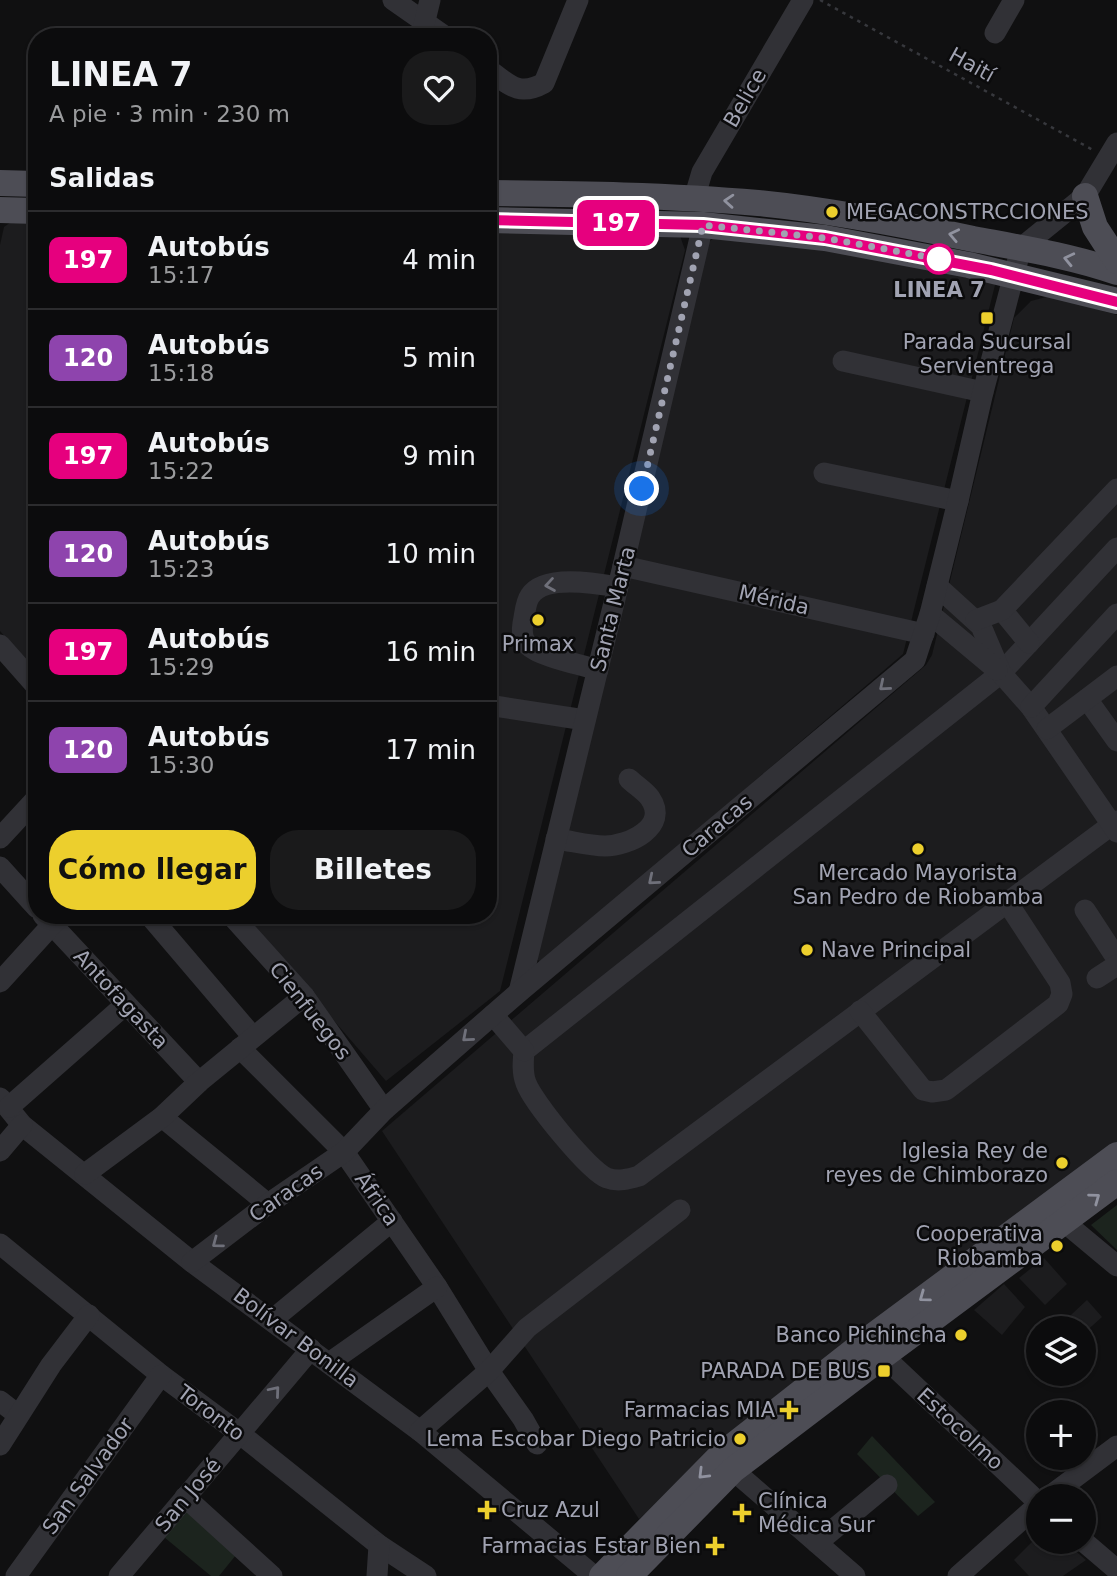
<!DOCTYPE html>
<html lang="es">
<head>
<meta charset="utf-8">
<style>
	body { margin:0; font-family:"DejaVu Sans",sans-serif; background:#1a1a1b; color:#f1f3f6; height:100vh; display:flex; flex-direction:column; font-size:26px; white-space:nowrap }
	* { box-sizing:border-box; margin:0 }
	p { font-size:23px; color:#9a9b9d }
	.icon { flex:none; width:38px; height:38px; fill:none; stroke:currentColor; stroke-width:2; stroke-linecap:round; stroke-linejoin:round }
	.map { position:relative; flex:1; overflow:hidden }
	.drawer { position:absolute; left:28px; top:28px; width:469px; height:896px; display:flex; flex-direction:column; background:#0c0c0d; border-radius:28px; box-shadow:0 2px 5px #0004,0 0 0 2px #2c2c2e }
	.drawer>* { flex:none }
	.badge { padding:0 14px; border-radius:10px; font-size:24px; line-height:46px }
	.fabs { position:absolute; left:1026px; top:1316px; display:grid; gap:14px }
	.fabs a { display:grid; place-items:center; width:70px; height:70px; border-radius:50%; background:#0c0c0d; box-shadow:0 2px 5px #0004,0 0 0 2px #2c2c2e; font-size:35px }
	.you { position:absolute; width:35px; height:35px; margin:-18px; border:5px solid #fff; border-radius:50%; background:#1a73e8; box-shadow:0 0 0 10px #1a73e833 }
	.map>.badge { position:absolute; translate:-50% -50%; box-shadow:0 0 0 4px #fff }
	h2 { padding:0 21px; font-size:26px; line-height:63px }
	.round { display:grid; place-items:center; flex:none; width:74px; height:74px; border-radius:28px; background:#1a1a1b }
	.head { display:flex; align-items:center; justify-content:space-between; height:119px; padding:0 21px }
	h1 { font-size:33px; font-weight:800; line-height:52px }
	.primary-button { display:flex; gap:14px; margin-top:auto; padding:14px 21px }
	.primary-button a { flex:1; height:80px; border-radius:28px; background:#eccf2d; color:#111; font-size:28px; font-weight:800; line-height:80px; text-align:center }
	.primary-button a+a { background:#1a1a1b; color:#f1f3f6 }
	ul { padding:0; list-style:none }
	li { display:flex; align-items:center; gap:21px; height:98px; padding:0 21px; border-top:2px solid #2c2c2e }
	li div { flex:1 }
	li b { display:block; font-size:26px }
	li em { font-style:normal }
	li .badge { min-width:77px; font-weight:700; text-align:center }
	.map>svg:first-child { display:block }
	.built { fill:#1c1c1e }
	.green { fill:#1c241e }
	.lines { fill:none; stroke-linecap:round; stroke-linejoin:round }
	.path { stroke:#37383d; stroke-width:2.5; stroke-dasharray:3.5 5; stroke-linecap:butt }
	.minor { stroke:#313136; stroke-width:21 }
	.major { stroke:#4d4d55; stroke-width:26 }
	.oneway { stroke:#90929f }
	.oneway2 { stroke:#6f707a }
	.line-casing { stroke:#fff; stroke-width:16 }
	.line { stroke:#e6007e; stroke-width:10 }
	.walk { stroke:#a1a3b2; stroke-width:7; stroke-dasharray:0 12.6 }
	.poi-dot { fill:#eccf2d; stroke:#0b0b0c; stroke-width:2.5 }
	.stop-dot { fill:#fff; stroke:#e6007e; stroke-width:3.5 }
	.labels { text-anchor:middle; dominant-baseline:central; stroke-width:5; stroke-linejoin:round; paint-order:stroke }
	.street-label { font-size:21px; fill:#a1a3b2; stroke:#0b0b0c }
	.poi-label { font-size:21px; fill:#a1a3b2; stroke:#0b0b0c; text-anchor:end }
	.stop-label { font-size:21px; font-weight:bold; fill:#a1a3b2; stroke:#0b0b0c }
</style>
</head>
<body>
<div class="map">
<svg width="1117" height="1576" viewBox="0 0 1117 1576">
	<rect width="100%" height="100%" fill="#101011"/>
	<g class="built">
		<polygon points="14,220 37,221 37,674 0,631 0,245 4,227"/>
		<polygon points="488,231 679,233 685,250 500,991 386,1081 243,915 488,915"/>
		<polygon points="717,235 989,275 995,285 903,654 542,963 535,958 708,243"/>
		<polygon points="1050,296 1117,315 1117,1144 893,1310 639,1519 382,1131 926,665 932,655 1014,318 1031,301"/>
		<polygon points="1044,1258 1067,1284 1045,1305 1019,1278"/>
		<polygon points="1004,1284 1025,1307 1002,1335 974,1310"/>
		<polygon points="1087,1300 1102,1317 1083,1334 1083,1328 1057,1328"/>
		<polygon points="1038,1536 1038,1542 1065,1542 1086,1560 1063,1576 1029,1576 1014,1560"/>
	</g>
	<g class="green">
		<polygon points="1117,1205 1117,1250 1091,1225"/>
		<polygon points="872,1436 935,1502 918,1516 857,1454"/>
		<polygon points="187,1508 240,1550 219,1576 211,1576 164,1537"/>
	</g>
	<g class="lines">
		<polyline class="path" points="820,0 1093,150"/>
		<g class="minor">
			<polyline points="393,0 446,37"/>
			<polyline points="995,33 1014,0"/>
			<polyline points="421,37 430,0"/>
			<path d="M 488,69 C 509,85 519,97 544,83 L 578,0"/>
			<polyline points="694,199 702,172 803,0"/>
			<polyline points="843,361 983,392"/>
			<polyline points="824,473 958,501"/>
			<path d="M 1117,548 L 1001,673 L 524,1051 C 523,1062 522,1073 526,1083 C 533,1102 589,1171 607,1178 C 618,1182 629,1179 639,1176 L 1117,821"/>
			<polyline points="623,566 924,634"/>
			<polyline points="937,586 981,626 1001,673 1031,707 1117,832"/>
			<polyline points="1002,610 1029,643"/>
			<polyline points="930,614 997,670"/>
			<polyline points="976,620 1002,610 1117,489"/>
			<polyline points="0,645 37,687"/>
			<path d="M 598,670 C 579,664 551,659 535,650 C 523,644 521,635 523,623 C 525,615 525,603 530,596 C 544,574 595,583 618,587"/>
			<polyline points="1087,699 1117,741"/>
			<polyline points="488,705 585,720"/>
			<polyline points="1031,707 1117,614"/>
			<polyline points="1047,729 1117,676"/>
			<polyline points="0,838 37,798"/>
			<path d="M 556,839 C 572,841 589,846 605,846 C 628,846 670,827 650,798 C 645,791 635,785 629,779"/>
			<polyline points="0,867 37,908"/>
			<polyline points="1085,910 1117,959"/>
			<polyline points="43,915 199,1082"/>
			<polyline points="149,915 253,1037"/>
			<polyline points="231,915 304,996 384,1110"/>
			<polyline points="1097,978 1117,965"/>
			<polyline points="0,982 60,916"/>
			<polyline points="519,992 623,566 703,225"/>
			<polyline points="860,1011 923,1090 932,1092 946,1090 1058,1004 1062,994 1060,983 1007,902"/>
			<polyline points="493,1015 524,1051"/>
			<polyline points="240,1048 344,1152 437,1287 489,1371 523,1419 537,1444"/>
			<polyline points="0,1098 22,1125 192,1262 420,1431 594,1576"/>
			<polyline points="9,1107 125,1005"/>
			<polyline points="162,1117 268,1204"/>
			<polyline points="0,1151 22,1125"/>
			<polyline points="85,1174 162,1117 199,1082 304,996"/>
			<polyline points="1055,1212 1063,1221 1117,1266"/>
			<polyline points="0,1244 161,1375 239,1433 379,1545 426,1576"/>
			<polyline points="192,1262 268,1204 344,1152 384,1110 519,992 915,660 930,614 958,501 983,392 1021,248 1085,196 1117,143"/>
			<polyline points="272,1320 392,1221"/>
			<polyline points="883,1356 1038,1502"/>
			<polyline points="329,1363 437,1287"/>
			<polyline points="0,1401 18,1415"/>
			<polyline points="420,1431 489,1371 527,1328 680,1210"/>
			<polyline points="0,1445 51,1365 89,1315"/>
			<polyline points="733,1470 855,1576"/>
			<polyline points="1050,1496 1117,1446"/>
			<polyline points="185,1497 272,1576"/>
			<polyline points="1083,1541 1117,1570"/>
			<polyline points="817,1543 887,1485"/>
			<polyline points="16,1576 161,1375"/>
			<polyline points="119,1576 311,1349"/>
			<polyline points="377,1576 379,1545"/>
			<polyline points="958,1576 1038,1505"/>
		</g>
		<g class="major">
			<polyline points="0,183 37,184"/>
			<path d="M 488,193 C 578,194 669,195 758,203 C 830,210 902,224 973,239 C 1021,248 1071,256 1117,272"/>
			<polyline points="1085,196 1095,227 1117,261"/>
			<polyline points="0,210 37,211"/>
			<polyline points="488,220 703,225 825,238 969,265 1117,301"/>
			<polyline points="602,1576 720,1456 869,1339 1117,1155"/>
			<polyline points="629,1576 733,1470 883,1356 1117,1182"/>
		</g>
	</g>
	<defs><path id="oneway-chevron" d="M-2-3.5L2.5 0L-2 3.5" fill="none" stroke-width="1.6" stroke-linecap="round" stroke-linejoin="round" transform="scale(1.75)"/></defs>
	<g class="oneway">
		<use href="#oneway-chevron" transform="translate(729 201) rotate(-176)"/>
		<use href="#oneway-chevron" transform="translate(954 235) rotate(-168)"/>
		<use href="#oneway-chevron" transform="translate(1069 259) rotate(-167)"/>
		<use href="#oneway-chevron" transform="translate(1095 1198) rotate(-36)"/>
		<use href="#oneway-chevron" transform="translate(924 1297) rotate(144)"/>
		<use href="#oneway-chevron" transform="translate(703 1474) rotate(135)"/>
	</g>
	<g class="oneway2">
		<use href="#oneway-chevron" transform="translate(550 585) rotate(171)"/>
		<use href="#oneway-chevron" transform="translate(884 686) rotate(140)"/>
		<use href="#oneway-chevron" transform="translate(653 880) rotate(140)"/>
		<use href="#oneway-chevron" transform="translate(467 1037) rotate(139)"/>
		<use href="#oneway-chevron" transform="translate(217 1243) rotate(143)"/>
		<use href="#oneway-chevron" transform="translate(275 1391) rotate(-50)"/>
	</g>
	<g class="lines">
		<g class="line-casing">
			<polyline id="line" points="488,220 703,225 825,238 991,270 1117,302"/>
		</g>
		<use href="#line" class="line"/>
		<polyline class="walk" points="642,489 703,225 825,238 939,259"/>
	</g>
	<g class="poi-dot">
		<circle cx="832" cy="212" r="7"/>
		<rect x="980" y="311" width="14" height="14" rx="3.5"/>
		<circle cx="538" cy="620" r="7"/>
		<circle cx="918" cy="849" r="7"/>
		<circle cx="807" cy="950" r="7"/>
		<circle cx="1062" cy="1163" r="7"/>
		<circle cx="1057" cy="1246" r="7"/>
		<circle cx="961" cy="1335" r="7"/>
		<rect x="877" y="1364" width="14" height="14" rx="3.5"/>
		<path d="M785.5 1399.5h7v7h7v7h-7v7h-7v-7h-7v-7h7z"/>
		<circle cx="740" cy="1439" r="7"/>
		<path d="M483.5 1499.5h7v7h7v7h-7v7h-7v-7h-7v-7h7z"/>
		<path d="M738.5 1502.5h7v7h7v7h-7v7h-7v-7h-7v-7h7z"/>
		<path d="M711.5 1535.5h7v7h7v7h-7v7h-7v-7h-7v-7h7z"/>
	</g>
	<circle class="stop-dot" cx="939" cy="259" r="14"/>
	<g class="labels">
		<g class="street-label">
			<text transform="translate(972 65) rotate(29)">Haití</text>
			<text transform="translate(745 98) rotate(-60)">Belice</text>
			<text transform="translate(774 600) rotate(13)">Mérida</text>
			<text transform="translate(613 609) rotate(-76)">Santa Marta</text>
			<text transform="translate(717 826) rotate(-40)">Caracas</text>
			<text transform="translate(121 999) rotate(47)">Antofagasta</text>
			<text transform="translate(310 1011) rotate(52)">Cienfuegos</text>
			<text transform="translate(286 1193) rotate(-35)">Caracas</text>
			<text transform="translate(377 1199) rotate(55)">África</text>
			<text transform="translate(296 1338) rotate(37)">Bolívar Bonilla</text>
			<text transform="translate(211 1413) rotate(37)">Toronto</text>
			<text transform="translate(960 1429) rotate(43)">Estocolmo</text>
			<text transform="translate(88 1476) rotate(-54)">San Salvador</text>
			<text transform="translate(188 1495) rotate(-50)">San José</text>
		</g>
		<g class="poi-label">
			<text x="846" y="212" text-anchor="start">MEGACONSTRCCIONES</text>
			<text x="987" y="342" text-anchor="middle">Parada Sucursal<tspan x="987" dy="24">Servientrega</tspan></text>
			<text x="538" y="644" text-anchor="middle">Primax</text>
			<text x="918" y="873" text-anchor="middle">Mercado Mayorista<tspan x="918" dy="24">San Pedro de Riobamba</tspan></text>
			<text x="821" y="950" text-anchor="start">Nave Principal</text>
			<text x="1048" y="1151">Iglesia Rey de<tspan x="1048" dy="24">reyes de Chimborazo</tspan></text>
			<text x="1043" y="1234">Cooperativa<tspan x="1043" dy="24">Riobamba</tspan></text>
			<text x="947" y="1335">Banco Pichincha</text>
			<text x="870" y="1371">PARADA DE BUS</text>
			<text x="775" y="1410">Farmacias MIA</text>
			<text x="726" y="1439">Lema Escobar Diego Patricio</text>
			<text x="758" y="1501" text-anchor="start">Clínica<tspan x="758" dy="24">Médica Sur</tspan></text>
			<text x="501" y="1510" text-anchor="start">Cruz Azul</text>
			<text x="701" y="1546">Farmacias Estar Bien</text>
		</g>
		<g class="stop-label">
			<text x="939" y="290">LINEA 7</text>
		</g>
	</g>
</svg>
<div class="fabs">
<a><svg class="icon" aria-label="layers" viewBox="0 0 24 24"><path d="M12 4l9 5-9 5-9-5zM3 14l9 5 9-5"/></svg></a>
<a>+</a>
<a>−</a>
</div>
<div class="you" style="left:642px;top:489px"></div>
<b class="badge" style="left:616px;top:223px;background:#e6007e;color:#fff">197</b>
<section class="drawer">
<div class="head"><div><h1>LINEA 7</h1><p>A pie · 3 min · 230 m</p></div><a class="round"><svg class="icon" aria-label="heart" viewBox="0 0 24 24"><path d="M12 20l-8-8c-3-5 5-10 8-4 3-6 11-1 8 4z"/></svg></a></div>
<h2>Salidas</h2>
<ul>
<li><span class="badge" style="background:#e6007e;color:#fff">197</span><div><b>Autobús</b><p>15:17</p></div><em>4 min</em></li>
<li><span class="badge" style="background:#8e44ad;color:#fff">120</span><div><b>Autobús</b><p>15:18</p></div><em>5 min</em></li>
<li><span class="badge" style="background:#e6007e;color:#fff">197</span><div><b>Autobús</b><p>15:22</p></div><em>9 min</em></li>
<li><span class="badge" style="background:#8e44ad;color:#fff">120</span><div><b>Autobús</b><p>15:23</p></div><em>10 min</em></li>
<li><span class="badge" style="background:#e6007e;color:#fff">197</span><div><b>Autobús</b><p>15:29</p></div><em>16 min</em></li>
<li><span class="badge" style="background:#8e44ad;color:#fff">120</span><div><b>Autobús</b><p>15:30</p></div><em>17 min</em></li>
</ul>
<div class="primary-button"><a>Cómo llegar</a><a>Billetes</a></div>
</section>
</div>
</body>
</html>
